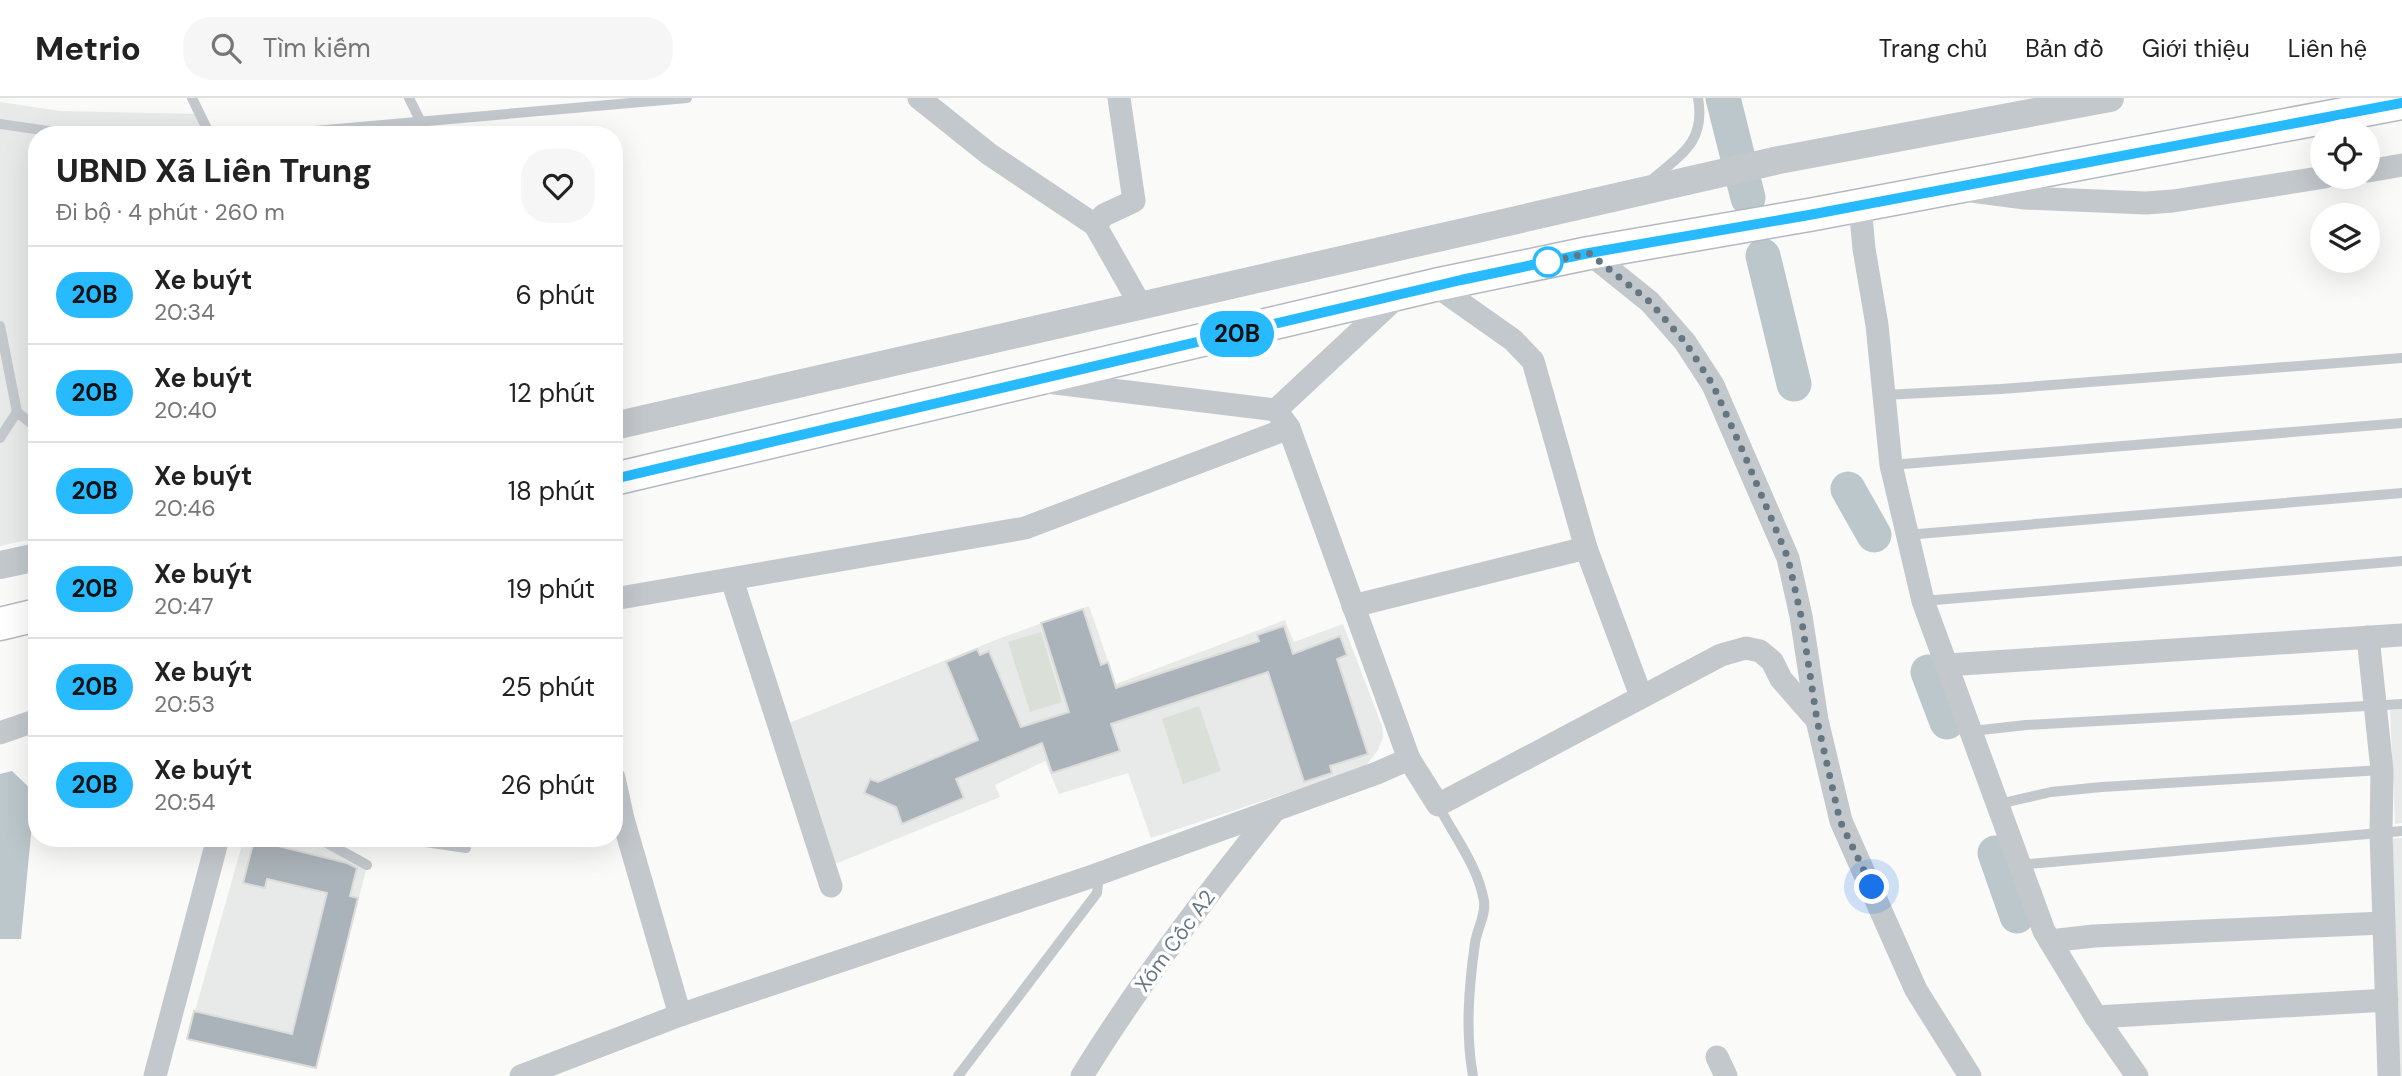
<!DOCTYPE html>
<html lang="vi">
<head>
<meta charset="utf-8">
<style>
	body { margin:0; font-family:"DM Sans",sans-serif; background:#f6f6f6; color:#222; height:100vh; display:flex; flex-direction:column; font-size:26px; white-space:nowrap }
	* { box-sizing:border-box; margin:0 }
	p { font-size:23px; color:#767676 }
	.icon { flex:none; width:38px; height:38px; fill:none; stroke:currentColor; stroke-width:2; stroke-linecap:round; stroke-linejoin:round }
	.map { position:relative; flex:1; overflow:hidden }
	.sheet { position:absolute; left:28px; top:28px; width:595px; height:721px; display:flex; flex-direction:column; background:#fff; border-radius:28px; box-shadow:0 7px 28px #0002 }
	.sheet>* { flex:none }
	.badge { padding:0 14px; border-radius:23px; font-size:24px; line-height:46px }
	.tools { position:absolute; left:2310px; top:21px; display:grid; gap:14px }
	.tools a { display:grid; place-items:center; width:70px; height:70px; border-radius:50%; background:#fff; box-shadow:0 7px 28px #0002; font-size:35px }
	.you { position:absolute; width:35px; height:35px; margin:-18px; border:5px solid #fff; border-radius:50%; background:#1a73e8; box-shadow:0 0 0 10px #1a73e833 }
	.map>.badge { position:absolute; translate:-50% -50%; box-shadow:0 0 0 4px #fff }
	.round { display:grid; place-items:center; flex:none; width:74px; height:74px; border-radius:28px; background:#f6f6f6 }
	.summary { display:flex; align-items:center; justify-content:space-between; height:119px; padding:0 28px }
	h1 { font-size:33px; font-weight:800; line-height:52px }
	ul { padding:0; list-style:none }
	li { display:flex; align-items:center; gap:21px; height:98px; padding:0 28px; border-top:2px solid #e0e0e0 }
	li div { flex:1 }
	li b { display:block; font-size:26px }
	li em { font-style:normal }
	li .badge { min-width:77px; font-weight:700; text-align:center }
	header { display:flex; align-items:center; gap:42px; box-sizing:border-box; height:98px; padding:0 35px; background:#fff; border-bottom:2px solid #e0e0e0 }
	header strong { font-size:33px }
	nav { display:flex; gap:38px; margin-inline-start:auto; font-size:24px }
	.search { width:490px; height:63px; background:#f6f6f6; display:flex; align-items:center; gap:18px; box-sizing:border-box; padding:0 24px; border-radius:28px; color:#767676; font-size:26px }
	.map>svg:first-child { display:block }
	.built { fill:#e8e9e9 }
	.green { fill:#dadfd7 }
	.water { fill:#bbc7cb }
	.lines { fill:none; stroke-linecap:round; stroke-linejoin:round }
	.river { stroke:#bbc7cb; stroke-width:35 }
	.building { fill:#aab3b9; stroke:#dcdcda; stroke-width:2 }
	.secondary-casing { stroke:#b3babf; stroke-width:35 }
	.service { stroke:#c3c8cc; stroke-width:10 }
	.minor { stroke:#c3c8cc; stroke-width:23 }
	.tertiary { stroke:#c3c8cc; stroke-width:28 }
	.secondary { stroke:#fff; stroke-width:32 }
	.line-casing { stroke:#fff; stroke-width:16 }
	.line { stroke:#27baff; stroke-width:10 }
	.walk { stroke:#657683; stroke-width:7; stroke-dasharray:0 12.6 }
	.stop-dot { fill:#fff; stroke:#27baff; stroke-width:3.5 }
	.labels { text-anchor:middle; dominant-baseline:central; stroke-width:7; stroke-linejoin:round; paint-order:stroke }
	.street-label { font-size:21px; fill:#657683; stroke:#fff }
</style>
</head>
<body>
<header>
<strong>Metrio</strong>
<div class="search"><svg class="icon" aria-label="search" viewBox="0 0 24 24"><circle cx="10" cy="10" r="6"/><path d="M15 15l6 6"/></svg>Tìm kiếm</div>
<nav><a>Trang chủ</a><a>Bản đồ</a><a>Giới thiệu</a><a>Liên hệ</a></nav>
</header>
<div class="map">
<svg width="2402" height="978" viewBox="0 0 2402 978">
	<rect width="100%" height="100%" fill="#fafaf8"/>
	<g class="built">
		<polygon points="0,4 60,13 200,16 211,37 37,37 37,440 0,448"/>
		<polygon points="1089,508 1116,586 1285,522 1294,544 1343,526 1382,628 1383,639 1378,652 1365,669 1151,740 1128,675 1059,696 1045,663 995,687 1000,699 835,766 787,626 998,541"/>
		<polygon points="2402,611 2402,725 2395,726 2390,612"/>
		<polygon points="244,740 286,740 324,747 366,772 316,970 187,941"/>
		<polygon points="2402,740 2402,978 2394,978 2389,741"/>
	</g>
	<g class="green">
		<polygon points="1041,534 1062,604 1030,614 1008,544"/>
		<polygon points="1199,608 1221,673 1183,686 1162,621"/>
	</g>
	<polygon class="water" points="12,673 35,695 21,841 0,841 0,676"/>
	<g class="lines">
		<g class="river">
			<polyline points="1723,0 1748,100"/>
			<polyline points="1763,158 1794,286"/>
			<polyline points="1848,391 1874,437"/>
			<polyline points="1928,574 1947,624"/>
			<polyline points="1995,755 2017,818"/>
		</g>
	</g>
	<g class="building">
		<polygon points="1083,511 1101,567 1108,564 1116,590 1259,543 1257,537 1284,528 1293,556 1340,538 1347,557 1337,561 1368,656 1330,668 1332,675 1304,684 1268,574 1111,626 1120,653 1052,675 1042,645 956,681 964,700 902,726 896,709 864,695 870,681 878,684 978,642 946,564 977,551 980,557 989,553 1021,629 1069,614 1041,525"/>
		<polygon points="254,742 347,765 357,770 350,798 358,800 316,970 187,941 194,913 292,936 327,795 267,781 265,790 243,785"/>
	</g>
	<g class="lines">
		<g class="secondary-casing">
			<g id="secondary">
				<polyline points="614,381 1435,187 1589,155 1809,117 2402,5"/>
				<polyline points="0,526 37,517"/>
			</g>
		</g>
		<g class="service">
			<polyline points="192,0 210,37"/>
			<polyline points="409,0 421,24"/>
			<polyline points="0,26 76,37"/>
			<polyline points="269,37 687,0"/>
			<path d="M 1649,84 C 1680,57 1706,45 1698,0"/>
			<polyline points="0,228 17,314 37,330"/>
			<polyline points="1884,297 2001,291 2402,260"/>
			<polyline points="0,340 17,314"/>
			<polyline points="1891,367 2402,325"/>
			<polyline points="1906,437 2402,395"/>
			<polyline points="1923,503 2402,463"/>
			<polyline points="1972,633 2026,627 2402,606"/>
			<polyline points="1999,706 2051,694 2102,689 2382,672"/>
			<path d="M 1438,707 C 1454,738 1478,768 1484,803 C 1486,818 1477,830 1475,845 C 1469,888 1465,934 1473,978"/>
			<polyline points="318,740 367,767"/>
			<polyline points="398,740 466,750"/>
			<polyline points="2018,767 2402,733"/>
			<polyline points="958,978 1097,795 1099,776"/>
		</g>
		<g class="minor">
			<polyline points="919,0 989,56 1095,127 1141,208"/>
			<polyline points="2368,73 2402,67"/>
			<polyline points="1971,93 2025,100 2146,105 2173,103 2325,79"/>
			<polyline points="1860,107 1864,151 1877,227 1891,367 1923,503 2044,833 2096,919 2137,978"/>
			<polyline points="1095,127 1104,117 1134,103 1119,0"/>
			<polyline points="1589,155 1650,204 1685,244 1713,287 1788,460 1801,518 1817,622 1841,723 1916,892 1970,978"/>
			<polyline points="1435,187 1513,242 1533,263 1586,450 1641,598"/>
			<polyline points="1047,284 1276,312 1398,198"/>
			<polyline points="732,482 831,788"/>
			<polyline points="614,501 1025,430 1289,330"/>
			<polyline points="1353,508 1586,450"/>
			<polyline points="2368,539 2382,672 2381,735 2389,978"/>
			<polyline points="1947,567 2402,537"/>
			<polyline points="0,635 37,622"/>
			<polyline points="1409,661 1438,707 1721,557 1746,550 1760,553 1772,563 1781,581 1816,621"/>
			<polyline points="614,680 623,721 680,917"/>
			<polyline points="2050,843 2094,838 2383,825"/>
			<polyline points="2096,919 2387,902"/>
			<polyline points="1717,959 1726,978"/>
			<polyline points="155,978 218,740"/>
			<polyline points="521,978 680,917 1087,780 1377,675 1409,661 1289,330 1276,312"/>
			<path d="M 1082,978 C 1139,885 1206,797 1275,712"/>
		</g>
		<g class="tertiary">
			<polyline points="614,328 1779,62 2110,0"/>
			<polyline points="0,467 37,459"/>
		</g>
		<use href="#secondary" class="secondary"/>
	</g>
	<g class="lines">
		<g class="line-casing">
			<polyline id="line" points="614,381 1461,182 1589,155 1809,117 2402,5"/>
		</g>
		<use href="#line" class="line"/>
		<polyline class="walk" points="1548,164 1538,166 1589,155 1650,204 1685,244 1713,287 1744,356 1788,460 1801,518 1817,622 1840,723 1872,789"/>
	</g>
	<circle class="stop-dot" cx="1548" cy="164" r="14"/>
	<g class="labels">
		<g class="street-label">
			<text transform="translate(1175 843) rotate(-54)">Xóm Cốc A2</text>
		</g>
	</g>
</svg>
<div class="tools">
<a><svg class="icon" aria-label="locate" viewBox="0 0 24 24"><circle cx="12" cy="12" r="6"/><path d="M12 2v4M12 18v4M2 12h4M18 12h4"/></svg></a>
<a><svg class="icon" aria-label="layers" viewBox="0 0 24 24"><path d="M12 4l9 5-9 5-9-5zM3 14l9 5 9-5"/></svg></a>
</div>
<div class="you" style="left:1872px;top:789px"></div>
<b class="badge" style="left:1237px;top:236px;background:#27baff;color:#111">20B</b>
<section class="sheet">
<div class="summary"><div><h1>UBND Xã Liên Trung</h1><p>Đi bộ · 4 phút · 260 m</p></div><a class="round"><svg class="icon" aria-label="heart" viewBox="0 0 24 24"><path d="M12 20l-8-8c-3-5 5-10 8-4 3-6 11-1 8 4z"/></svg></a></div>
<ul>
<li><span class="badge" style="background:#27baff;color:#111">20B</span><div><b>Xe buýt</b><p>20:34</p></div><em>6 phút</em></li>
<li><span class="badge" style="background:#27baff;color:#111">20B</span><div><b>Xe buýt</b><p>20:40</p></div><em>12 phút</em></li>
<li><span class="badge" style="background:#27baff;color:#111">20B</span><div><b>Xe buýt</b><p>20:46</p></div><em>18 phút</em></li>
<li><span class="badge" style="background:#27baff;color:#111">20B</span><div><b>Xe buýt</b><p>20:47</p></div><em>19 phút</em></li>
<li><span class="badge" style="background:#27baff;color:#111">20B</span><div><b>Xe buýt</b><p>20:53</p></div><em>25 phút</em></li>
<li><span class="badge" style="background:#27baff;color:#111">20B</span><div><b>Xe buýt</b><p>20:54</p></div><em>26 phút</em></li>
</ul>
</section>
</div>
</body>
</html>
